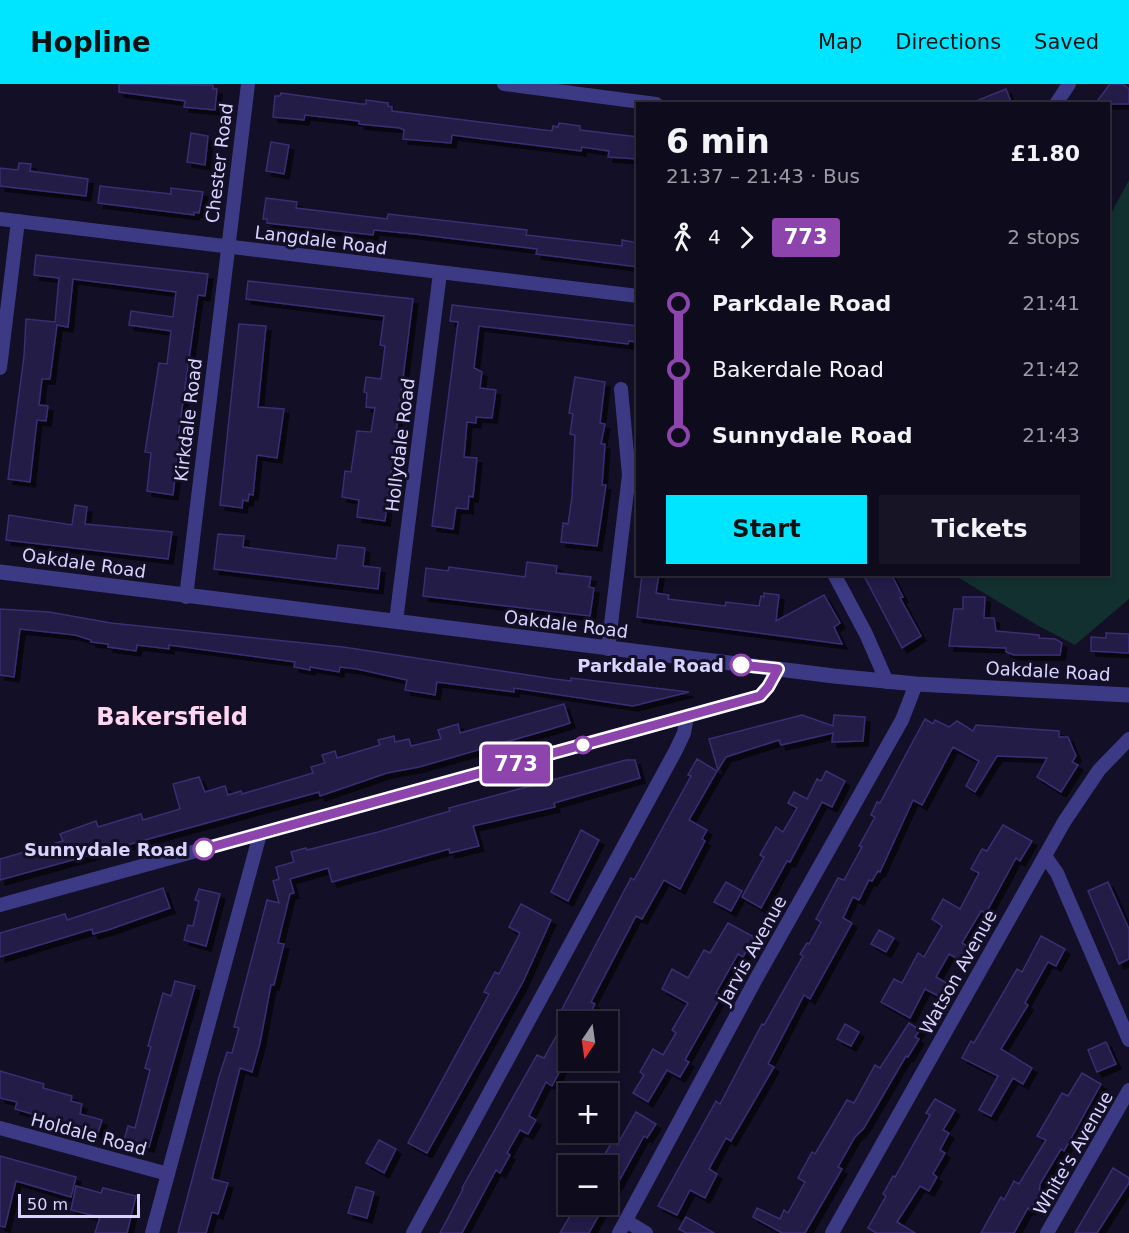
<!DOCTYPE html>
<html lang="en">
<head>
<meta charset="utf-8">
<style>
	body { margin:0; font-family:"DejaVu Sans",sans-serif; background:#171425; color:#f1f3f6; height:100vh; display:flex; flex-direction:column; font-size:22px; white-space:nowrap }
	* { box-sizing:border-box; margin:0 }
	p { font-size:20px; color:#9b9ba3 }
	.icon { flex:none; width:33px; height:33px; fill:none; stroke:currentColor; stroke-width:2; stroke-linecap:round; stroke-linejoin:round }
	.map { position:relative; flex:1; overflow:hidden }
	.drawer { position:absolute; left:636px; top:18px; width:474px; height:474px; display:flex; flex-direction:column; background:#0e0b1c; border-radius:0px; box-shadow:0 3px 9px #0003,0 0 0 2px #2e2b3b }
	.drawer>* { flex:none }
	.badge { padding:0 12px; border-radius:4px; font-size:21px; line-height:39px }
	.needle { width:39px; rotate:193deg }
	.tools { position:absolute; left:558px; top:927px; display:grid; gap:12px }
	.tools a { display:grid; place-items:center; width:60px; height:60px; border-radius:0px; background:#0e0b1c; box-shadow:0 3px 9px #0003,0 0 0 2px #2e2b3b; font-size:30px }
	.scale { position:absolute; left:18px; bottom:15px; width:122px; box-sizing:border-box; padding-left:6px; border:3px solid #d9d4ff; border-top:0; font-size:16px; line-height:21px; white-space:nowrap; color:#d9d4ff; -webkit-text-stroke:4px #130f26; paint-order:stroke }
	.map>.badge { position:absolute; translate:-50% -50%; box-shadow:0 0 0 3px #fff }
	.legs { display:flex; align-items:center; gap:9px; height:66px; padding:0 30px; font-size:20px }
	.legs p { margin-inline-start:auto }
	.head { display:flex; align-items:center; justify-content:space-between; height:102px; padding:0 30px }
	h1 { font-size:33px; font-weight:700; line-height:45px }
	.action { display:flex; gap:12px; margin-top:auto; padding:12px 30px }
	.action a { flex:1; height:69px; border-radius:0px; background:#00e5ff; color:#111; font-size:24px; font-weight:700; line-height:69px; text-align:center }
	.action a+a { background:#171425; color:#f1f3f6 }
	ul { padding:0 30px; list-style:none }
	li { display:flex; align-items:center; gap:21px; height:66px; font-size:22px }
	li i { display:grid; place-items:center; width:9px; height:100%; margin:0 8px; background:currentColor }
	li i::after { content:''; width:15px; height:15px; margin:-8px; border:4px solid; border-radius:50%; background:#0e0b1c }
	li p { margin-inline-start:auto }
	li:first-child i { background:linear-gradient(#0000 50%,currentColor 0) }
	li:last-child i { background:linear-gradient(currentColor 50%,#0000 0) }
	header { display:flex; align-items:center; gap:36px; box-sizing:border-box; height:84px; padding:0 30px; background:#00e5ff; color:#111 }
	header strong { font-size:28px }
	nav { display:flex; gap:33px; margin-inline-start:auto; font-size:21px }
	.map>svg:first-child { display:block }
	.green { fill:#12302f }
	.building { fill:#241b47; stroke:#3b2d73; stroke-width:1.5; filter:url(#shadow) }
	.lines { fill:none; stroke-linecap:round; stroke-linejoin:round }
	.minor { stroke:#3d3a85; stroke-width:14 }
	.tertiary { stroke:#3d3a85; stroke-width:15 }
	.line-1-casing { stroke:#fff; stroke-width:14 }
	.line-1 { stroke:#8e44ad; stroke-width:9 }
	.stop-1-dot { fill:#fff; stroke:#8e44ad; stroke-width:3 }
	.labels { text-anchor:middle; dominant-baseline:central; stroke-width:6; stroke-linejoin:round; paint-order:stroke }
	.street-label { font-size:18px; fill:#d9d4ff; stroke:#130f26 }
	.stop-label { font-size:18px; font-weight:bold; fill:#d9d4ff; stroke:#130f26; text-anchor:end }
	.district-label { font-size:24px; font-weight:bold; fill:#ffd6f0; stroke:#130f26 }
</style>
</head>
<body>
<header>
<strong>Hopline</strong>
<nav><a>Map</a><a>Directions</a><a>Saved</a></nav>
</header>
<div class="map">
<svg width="1129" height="1149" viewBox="0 0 1129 1149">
	<defs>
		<filter id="shadow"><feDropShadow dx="5" dy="5" stdDeviation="0" flood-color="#0009"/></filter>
	</defs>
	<rect width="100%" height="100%" fill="#130f26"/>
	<polygon class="green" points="1129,96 1129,515 1075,561 1037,541 954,491 1108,490 1109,133"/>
	<g class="building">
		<polygon points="119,0 213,1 213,5 217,5 215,26 184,23 185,17 119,8"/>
		<polygon points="1110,0 1123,0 1129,5 1129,20 1095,20"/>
		<polygon points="1006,5 1012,20 972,20 971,19"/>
		<polygon points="281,9 361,20 366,20 366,16 388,19 388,22 392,23 392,27 552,47 553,42 558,43 559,39 580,42 580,46 638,53 638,75 608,73 609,67 582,63 581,67 452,51 451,59 403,55 404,46 400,44 359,40 359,37 305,31 304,36 273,33 275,12 280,12"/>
		<polygon points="191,49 208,52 205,81 187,78"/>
		<polygon points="271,58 289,61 284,90 266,87"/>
		<polygon points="19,79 31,80 30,87 88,95 86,112 0,102 0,84 18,86"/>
		<polygon points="100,102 171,110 171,104 203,108 199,129 194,128 194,131 98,119"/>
		<polygon points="266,114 297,118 296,124 387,135 388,130 527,146 526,151 622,162 622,156 638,159 638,183 536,170 537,165 415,150 374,146 373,151 267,139 267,135 263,135"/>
		<polygon points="36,171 208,190 205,212 198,211 178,353 180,353 173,411 147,407 151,369 145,368 159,279 167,280 171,247 129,241 131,227 173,233 176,208 73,195 68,243 57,241 50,295 42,295 39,321 48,322 46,337 37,336 30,398 8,395 24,272 26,235 55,238 59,194 34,191"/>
		<polygon points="248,197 413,215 385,437 357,433 359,416 342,413 345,387 351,388 357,347 371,348 375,324 366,323 367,309 364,308 366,293 381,295 385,262 380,261 384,232 246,215"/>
		<polygon points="452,221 638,242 638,258 629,257 628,260 479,242 474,284 482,288 480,304 496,306 492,334 476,333 476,339 467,338 464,373 477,374 473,413 469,412 468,425 456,424 453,445 432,442 458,238 450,237"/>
		<polygon points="239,240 266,242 258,323 284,325 277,374 257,371 253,411 249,410 248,417 243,416 242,424 220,421"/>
		<polygon points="575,293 605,298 600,339 605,340 601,360 605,360 602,401 606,401 597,462 561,458 563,439 568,440 572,413 575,351 570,350 573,330 569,329"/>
		<polygon points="75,421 87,423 85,440 172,448 168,475 6,456 9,431 72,441"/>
		<polygon points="218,450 244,452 243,463 336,475 338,461 365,464 363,482 380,484 378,505 214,485"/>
		<polygon points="527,478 557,482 556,489 591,493 589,503 594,504 590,532 423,512 426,484 448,487 449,483 525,493"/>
		<polygon points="642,490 659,490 656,509 669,511 668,515 725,522 726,518 759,522 761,512 764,513 764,509 779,511 776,537 824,511 840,539 834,543 842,560 637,533"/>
		<polygon points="863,490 891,490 903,513 900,514 921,552 902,564"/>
		<polygon points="963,513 985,513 984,534 994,534 996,547 1039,551 1039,554 1055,555 1062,559 1060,571 1014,571 1006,568 1006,564 949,562 954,525 963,525"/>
		<polygon points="0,525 49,528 111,539 343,563 554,595 571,597 571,594 689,608 633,622 514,604 514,608 437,598 435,611 405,606 407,596 357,585 340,583 339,588 310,583 310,586 294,583 295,578 169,561 169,565 137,561 136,567 108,563 108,560 91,558 91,556 75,551 20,545 14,593 0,591"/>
		<polygon points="1106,549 1129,550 1129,569 1091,567 1091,553 1106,554"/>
		<polygon points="564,620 570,639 551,645 419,683 387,689 320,712 319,708 0,796 0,775 63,757 60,750 96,737 98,743 141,730 143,736 180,725 173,700 199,693 205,708 225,702 228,711 241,707 242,710 313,689 311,683 325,679 322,671 335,667 337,674 380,661 378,656 394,652 395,658 409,655 411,662 441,655 438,646 458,640 460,649"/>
		<polygon points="802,631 833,642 834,631 865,633 863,657 832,658 833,649 781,661 779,656 726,673 718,686 709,655"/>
		<polygon points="925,635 933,640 935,636 949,643 957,637 973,647 976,641 1059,647 1059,653 1068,653 1076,672 1072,678 1078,681 1061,708 1037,693 1047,674 997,672 975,708 966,702 979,677 953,663 922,721 913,716 880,788 878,787 872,797 869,796 859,816 853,813 843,834 852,839 810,915 804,911 768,980 774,983 731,1057 726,1054 709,1085 717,1090 705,1114 690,1106 677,1131 658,1122 716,1017 720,1020 762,940 764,941 803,872 800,870 807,859 809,860 821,838 816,835 838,794 844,796 862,763 859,762 875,733 871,731 877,718 880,719"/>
		<polygon points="697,675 717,687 689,736 707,746 702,755 705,757 680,805 664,796 642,835 636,832 591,918 595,920 585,938 568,938 568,972 552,1002 546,998 529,1032 536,1036 528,1050 520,1046 507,1069 510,1071 500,1089 496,1086 462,1149 440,1149 463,1105 462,1104 537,971 544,974 564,938 562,938 566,930 561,927 624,807 631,794 634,796 691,692 688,691"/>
		<polygon points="626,676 635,676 640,694 554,719 555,723 473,742 479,762 450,769 449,765 332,798 328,784 290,795 294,809 290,810 278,859 284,860 274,901 271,901 260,959 252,988 240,984 212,1095 228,1099 218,1130 212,1128 206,1149 178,1149 219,993 227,968 232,969 239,944 234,943 267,816 279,819 273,797 279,795 276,783 294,778 291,768 306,764 307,766 378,748 450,727 449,724"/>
		<polygon points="826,687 845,697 832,723 822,718 790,778 787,777 761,824 742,813 764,773 760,771 776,743 783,748 797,724 788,719 794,708 807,715 817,695 821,697"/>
		<polygon points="1003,741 1032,757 1020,777 1016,774 986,829 981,827 962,859 970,864 962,877 949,870 936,893 950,901 942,914 925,905 910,934 881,918 894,895 902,899 918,869 924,873 942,842 932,835 943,815 960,825 979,789 971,785 982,765 987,767"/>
		<polygon points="581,746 599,756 568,817 551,808"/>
		<polygon points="726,798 742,807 731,827 714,818"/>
		<polygon points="1108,798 1129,845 1129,875 1119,880 1088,807"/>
		<polygon points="163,804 170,824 108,846 93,850 92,845 0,873 0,849 65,830 67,836"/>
		<polygon points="199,805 220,810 206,862 184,856 188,841 193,842 199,817 195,816"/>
		<polygon points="521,820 551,836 523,898 427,1069 408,1059 489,910 484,908 495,888 499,890 520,849 509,843"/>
		<polygon points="728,839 754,853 743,873 738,870 716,909 721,912 685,976 689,978 680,993 667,986 648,1018 633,1009 644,991 640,988 653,965 663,971 676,949 672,946 688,919 662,905 672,885 688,894 704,866 710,869"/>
		<polygon points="879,846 894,854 886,868 871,860"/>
		<polygon points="1041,852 1065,865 1056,882 1048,878 1025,919 1028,921 1001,965 1032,984 1023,1000 1013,994 991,1032 979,1026 998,992 962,974 971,957 974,959 1017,885 1022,888"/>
		<polygon points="175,897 195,902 149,1063 124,1056 128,1042 135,1044 150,986 145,984 151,963 148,962 163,909 171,912"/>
		<polygon points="909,939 920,946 915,953 919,955 908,973 906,972 864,1044 855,1053 838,1083 842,1085 805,1149 782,1149 753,1133 757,1124 780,1135 784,1126 788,1129 805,1098 798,1094 812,1068 815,1070 847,1016 854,1019 875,981 880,984"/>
		<polygon points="845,940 859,948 851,962 837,955"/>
		<polygon points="1106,958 1116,980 1097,988 1088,966"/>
		<polygon points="0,987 44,1000 43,1004 72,1012 71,1017 82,1020 80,1030 102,1036 98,1049 15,1025 17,1018 0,1014"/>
		<polygon points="1082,989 1101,1000 1064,1067 1061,1065 1040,1100 1039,1111 1030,1126 1028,1124 1014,1149 981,1149 1001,1113 1004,1116 1014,1097 1019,1100 1046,1056 1037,1052 1062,1009 1068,1012"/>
		<polygon points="935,1015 955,1026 943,1046 949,1049 940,1066 945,1069 933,1090 937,1093 929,1107 920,1102 897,1138 915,1149 876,1149 868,1144 886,1112 883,1110 893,1092 895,1093 930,1031 926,1029"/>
		<polygon points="636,1028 656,1040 647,1054 644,1052 608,1117 608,1082 598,1082 612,1058 617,1061"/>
		<polygon points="379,1056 396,1065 384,1089 366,1079"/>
		<polygon points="0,1072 76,1093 71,1113 16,1097 5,1143 0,1142"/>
		<polygon points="1113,1084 1129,1094 1129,1099 1097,1149 1075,1149"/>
		<polygon points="76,1102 101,1109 103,1104 136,1112 127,1149 95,1149 100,1133 71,1126"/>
		<polygon points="356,1103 374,1108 367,1134 348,1129"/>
		<polygon points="577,1120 605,1120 589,1149 560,1149"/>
		<polygon points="686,1133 714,1149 686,1149 679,1145"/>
	</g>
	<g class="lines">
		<g class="minor">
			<polyline points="504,0 656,20"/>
			<polyline points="1056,20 1069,0"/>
			<polyline points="0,135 638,212"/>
			<polyline points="0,284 18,137"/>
			<polyline points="621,305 629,391"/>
			<polyline points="834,490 866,550 887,598"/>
			<polyline points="186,513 248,0"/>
			<polyline points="396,537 440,189"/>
			<polyline points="608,565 629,391 638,386"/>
			<polyline points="1045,772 1057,789 1129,956"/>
			<polyline points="0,821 760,612 768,603 778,585"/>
			<polyline points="0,1044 168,1090"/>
			<polyline points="626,1137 646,1149"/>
			<polyline points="152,1149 260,750"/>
			<polyline points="413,1149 676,666 684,649 687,633"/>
			<polyline points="619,1149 756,895 902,636 916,600"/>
			<polyline points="832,1149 1064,738 1099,686 1129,655"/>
			<polyline points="1047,1149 1129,1006"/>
		</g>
		<polyline class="tertiary" points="0,488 834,592 916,600 1129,611"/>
	</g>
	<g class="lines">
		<g class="line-1-casing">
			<polyline id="line-1" points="204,765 760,612 768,603 778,585 741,581"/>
		</g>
		<use href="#line-1" class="line-1"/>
	</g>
	<g class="stop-1-dot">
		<circle cx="741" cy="581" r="10"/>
		<circle cx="583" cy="661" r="8"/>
		<circle cx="204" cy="765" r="10"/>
	</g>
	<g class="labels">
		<g class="street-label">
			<text transform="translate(219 79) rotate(-83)">Chester Road</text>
			<text transform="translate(321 156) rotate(7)">Langdale Road</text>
			<text transform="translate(188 336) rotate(-83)">Kirkdale Road</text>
			<text transform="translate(400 361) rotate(-83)">Hollydale Road</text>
			<text transform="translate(84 479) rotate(8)">Oakdale Road</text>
			<text transform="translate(566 540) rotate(7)">Oakdale Road</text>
			<text transform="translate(1048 587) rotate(3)">Oakdale Road</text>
			<text transform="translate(752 866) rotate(-61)">Jarvis Avenue</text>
			<text transform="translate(958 888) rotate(-61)">Watson Avenue</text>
			<text transform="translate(89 1050) rotate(15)">Holdale Road</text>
			<text transform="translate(1073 1069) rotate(-60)">White's Avenue</text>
		</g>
		<g class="stop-label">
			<text x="724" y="581">Parkdale Road</text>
			<text x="188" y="765">Sunnydale Road</text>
		</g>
		<g class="district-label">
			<text x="172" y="633">Bakersfield</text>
		</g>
	</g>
</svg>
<div class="tools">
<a><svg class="needle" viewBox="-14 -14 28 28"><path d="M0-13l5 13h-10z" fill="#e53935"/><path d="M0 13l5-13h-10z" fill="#9b9ba3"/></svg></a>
<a>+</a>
<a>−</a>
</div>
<div class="scale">50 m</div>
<b class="badge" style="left:516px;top:680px;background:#8e44ad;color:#fff">773</b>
<section class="drawer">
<div class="head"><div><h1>6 min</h1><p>21:37 – 21:43 · Bus</p></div><b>£1.80</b></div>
<div class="legs"><svg class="icon" aria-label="walk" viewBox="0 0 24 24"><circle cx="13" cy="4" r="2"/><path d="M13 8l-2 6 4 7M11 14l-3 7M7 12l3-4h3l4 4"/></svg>4<svg class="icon" aria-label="forward" viewBox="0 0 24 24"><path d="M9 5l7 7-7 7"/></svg><b class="badge" style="background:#8e44ad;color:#fff">773</b><p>2 stops</p></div>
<ul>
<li><i style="color:#8e44ad"></i><b>Parkdale Road</b><p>21:41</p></li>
<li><i style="color:#8e44ad"></i><span>Bakerdale Road</span><p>21:42</p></li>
<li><i style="color:#8e44ad"></i><b>Sunnydale Road</b><p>21:43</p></li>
</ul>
<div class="action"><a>Start</a><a>Tickets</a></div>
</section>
</div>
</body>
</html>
